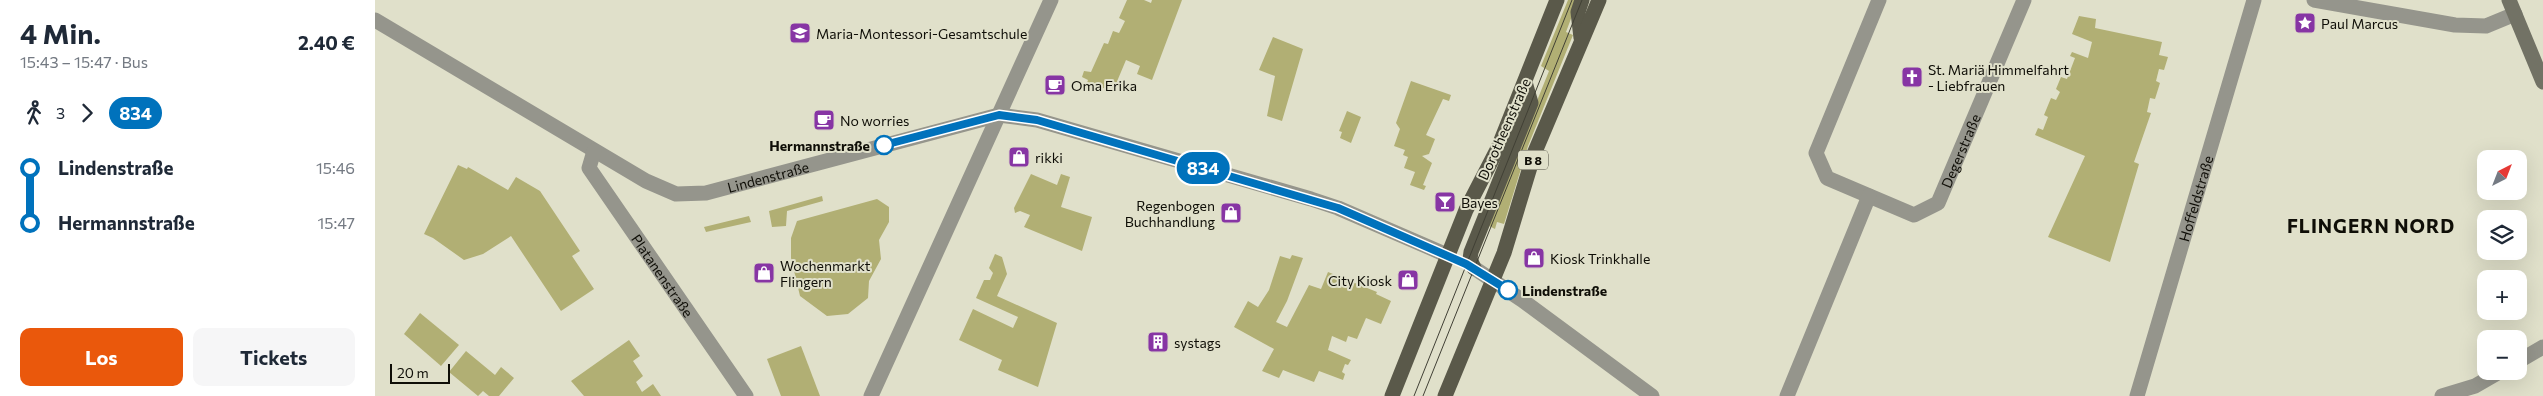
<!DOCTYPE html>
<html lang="de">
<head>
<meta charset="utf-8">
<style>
	body { margin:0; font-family:Commissioner,sans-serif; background:#f6f6f7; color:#1f2937; height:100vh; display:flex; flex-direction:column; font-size:19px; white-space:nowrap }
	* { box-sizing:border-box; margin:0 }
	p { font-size:16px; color:#747a83 }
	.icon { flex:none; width:28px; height:28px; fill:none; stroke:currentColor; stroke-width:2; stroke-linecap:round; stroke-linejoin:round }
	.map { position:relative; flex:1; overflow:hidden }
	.sheet { display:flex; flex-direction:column; background:#fff; width:375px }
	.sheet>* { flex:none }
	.badge { padding:0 10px; border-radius:16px; font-size:18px; line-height:32px }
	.needle { width:32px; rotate:42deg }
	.tools { position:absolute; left:2102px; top:150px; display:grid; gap:10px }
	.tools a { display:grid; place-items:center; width:50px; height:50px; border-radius:10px; background:#fff; box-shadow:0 5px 20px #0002; font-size:25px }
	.scale { position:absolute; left:15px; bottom:12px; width:60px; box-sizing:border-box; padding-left:5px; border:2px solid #0f0e07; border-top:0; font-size:14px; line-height:18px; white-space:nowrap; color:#0f0e07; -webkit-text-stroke:4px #e0e0ca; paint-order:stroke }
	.map>.badge { position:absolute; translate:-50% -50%; box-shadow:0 0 0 2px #fff }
	.legs { display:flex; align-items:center; gap:8px; height:55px; padding:0 20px; font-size:16px }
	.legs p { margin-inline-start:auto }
	.head { display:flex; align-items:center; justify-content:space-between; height:85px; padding:0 20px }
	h1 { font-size:28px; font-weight:700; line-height:38px }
	.cta { display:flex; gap:10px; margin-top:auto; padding:10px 20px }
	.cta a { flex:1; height:58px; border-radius:10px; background:#ea580c; color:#fff; font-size:20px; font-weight:700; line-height:58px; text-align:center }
	.cta a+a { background:#f6f6f7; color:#1f2937 }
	ul { padding:0 20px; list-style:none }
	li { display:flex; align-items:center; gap:18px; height:55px; font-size:19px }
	li i { display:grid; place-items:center; width:8px; height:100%; margin:0 6px; background:currentColor }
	li i::after { content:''; width:12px; height:12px; margin:-6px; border:4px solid; border-radius:50%; background:#fff }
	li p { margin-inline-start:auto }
	li:first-child i { background:linear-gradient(#0000 50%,currentColor 0) }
	li:last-child i { background:linear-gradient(currentColor 50%,#0000 0) }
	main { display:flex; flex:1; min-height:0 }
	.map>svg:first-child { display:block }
	.green { fill:#b1af74 }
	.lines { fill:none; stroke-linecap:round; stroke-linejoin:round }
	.street { stroke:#95958c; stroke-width:15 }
	.secondary { stroke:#727265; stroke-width:15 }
	.primary { stroke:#5a594a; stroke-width:15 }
	.tram { stroke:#414035; stroke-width:1 }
	.line-1-casing { stroke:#fff; stroke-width:11 }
	.line-1 { stroke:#0072bc; stroke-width:8 }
	.stop-1-dot { fill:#fff; stroke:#0072bc; stroke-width:2.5 }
	.labels { text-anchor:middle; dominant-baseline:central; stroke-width:4; stroke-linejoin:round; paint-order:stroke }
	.shield { fill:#e0e0ca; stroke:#4e4d42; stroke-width:1 }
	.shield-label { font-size:12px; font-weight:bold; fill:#0f0e07 }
	.poi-label { font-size:14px; fill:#0f0e07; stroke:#e0e0ca; text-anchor:start }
	.street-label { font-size:14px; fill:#0f0e07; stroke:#e0e0ca }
	.stop-label { font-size:14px; font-weight:bold; fill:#0f0e07; stroke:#e0e0ca; text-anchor:end }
	.district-label { font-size:19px; font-weight:bold; letter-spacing:1px; fill:#0f0e07; stroke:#e0e0ca }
</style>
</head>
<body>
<main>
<section class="sheet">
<div class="head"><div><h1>4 Min.</h1><p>15:43 – 15:47 · Bus</p></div><b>2.40 €</b></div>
<div class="legs"><svg class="icon" aria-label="walk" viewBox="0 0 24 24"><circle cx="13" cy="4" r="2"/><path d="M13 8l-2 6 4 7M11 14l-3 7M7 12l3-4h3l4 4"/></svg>3<svg class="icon" aria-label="forward" viewBox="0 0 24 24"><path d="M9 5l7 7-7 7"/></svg><b class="badge" style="background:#0072bc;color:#fff">834</b></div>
<ul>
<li><i style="color:#0072bc"></i><b>Lindenstraße</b><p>15:46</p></li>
<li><i style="color:#0072bc"></i><b>Hermannstraße</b><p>15:47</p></li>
</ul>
<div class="cta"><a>Los</a><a>Tickets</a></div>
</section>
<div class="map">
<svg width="2168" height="396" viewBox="0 0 2168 396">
	<rect width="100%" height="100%" fill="#e0e0ca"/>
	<g class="green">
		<polygon points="752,0 769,0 776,3 777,0 807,0 777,80 762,74 765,66 751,60 738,91 712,83 713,80 707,77 709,71 716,72 729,43 733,44 738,31 744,33 750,21 744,18"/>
		<polygon points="1193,0 1203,0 1191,32 1198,35 1153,146 1129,224 1122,222 1120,229 1112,225 1174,71 1166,66"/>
		<polygon points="1704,16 1721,19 1720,28 1787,42 1784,55 1793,57 1789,70 1784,69 1781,81 1785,83 1780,99 1775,98 1772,112 1776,113 1759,162 1764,164 1735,262 1673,237 1710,156 1660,135 1663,128 1668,130 1673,117 1669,115 1676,98 1681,100 1685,92 1681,89 1686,77 1692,79 1700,58 1695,56 1697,52 1713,58 1717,42 1697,34"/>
		<polygon points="898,37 928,49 907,121 892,116 900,76 884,70"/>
		<polygon points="1036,81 1076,95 1074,101 1068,99 1051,135 1060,139 1054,154 1047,156 1057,163 1048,185 1051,186 1049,190 1035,185 1040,172 1029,168 1033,157 1028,155 1030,150 1019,146 1025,129 1021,123"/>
		<polygon points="972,111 986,117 976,143 965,138 967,132 964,131"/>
		<polygon points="83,165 92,169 93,167 133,190 141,177 165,191 205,251 197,256 219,289 186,311 136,236 108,254 89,260 58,238 49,234"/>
		<polygon points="656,174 682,185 686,174 695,177 686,207 717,217 707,251 649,227 655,215 645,211 640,213 639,208"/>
		<polygon points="447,196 448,201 412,211 411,226 397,227 394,211"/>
		<polygon points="502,199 514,207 514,222 504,240 506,259 494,281 493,298 473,314 452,316 425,296 416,258 416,238 422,221"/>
		<polygon points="374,216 376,222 331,232 329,227"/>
		<polygon points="620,254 627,257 632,274 622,296 682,323 663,387 623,370 627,360 584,340 598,309 638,328 643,317 601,298 609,280 615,280 618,273 614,268"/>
		<polygon points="917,255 928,258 912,301 901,322 912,327 934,285 946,289 953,272 1002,292 1001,294 1016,301 1006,324 991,318 982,339 973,336 971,342 957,336 953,350 976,360 973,365 970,364 967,372 970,374 968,380 944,371 939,382 908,370 904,378 887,371 899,349 859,327 873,301 883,307 894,290 905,256 915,259"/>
		<polygon points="45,313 84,345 66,366 29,334"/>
		<polygon points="254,340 265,356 258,361 268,376 261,382 267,392 278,384 286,396 209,396 196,381"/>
		<polygon points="426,346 445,396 406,396 392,359"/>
		<polygon points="91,351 120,375 126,367 139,378 124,396 114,396 108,391 103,396 74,372"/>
	</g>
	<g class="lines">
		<g class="street">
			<path id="s1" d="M 1504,0 L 1441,153 L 1452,178 L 1539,215 L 1563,203 L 1649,0"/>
			<polyline points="1939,0 2080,25 2111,26 2140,14"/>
			<path id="s2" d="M 0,20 L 271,181 L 301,194 L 331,193 L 624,115 L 662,120 L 936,199 L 963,208 L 1074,256"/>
			<path id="s3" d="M 219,151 L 214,168 L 371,396"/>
			<polyline points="1099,268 1147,300 1277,396"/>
			<polyline points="2144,361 2168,347"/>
			<polyline points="496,396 676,0"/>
			<polyline points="1412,396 1494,196"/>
			<path id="s4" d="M 1762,396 L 1879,0"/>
			<polyline points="2067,396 2100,386 2126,371"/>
		</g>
		<polyline class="secondary" points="2134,0 2168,82"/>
		<g class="primary">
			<polyline points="1206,38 1203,12 1207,0"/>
			<polyline points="1099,268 1095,259 1096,252 1156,103 1150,82"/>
			<polyline points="1017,396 1091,210 1123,148 1182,0"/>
			<polyline points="1070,396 1129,253 1159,154 1224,0"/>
		</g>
		<g class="tram">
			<polyline points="1039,396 1197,0"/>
			<polyline points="1048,396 1207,0"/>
		</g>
	</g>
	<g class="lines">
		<g class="line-1-casing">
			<polyline id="line-1" points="509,145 624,115 662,120 963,208 1091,264 1133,290"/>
		</g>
		<use href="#line-1" class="line-1"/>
	</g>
	<defs>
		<g id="sight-square" transform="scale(1.125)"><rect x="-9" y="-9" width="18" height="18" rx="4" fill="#8735a4" stroke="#e0e0ca"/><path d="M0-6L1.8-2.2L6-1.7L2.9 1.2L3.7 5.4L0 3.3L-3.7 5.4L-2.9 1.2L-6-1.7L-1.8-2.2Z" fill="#fff"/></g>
		<g id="school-square" transform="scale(1.125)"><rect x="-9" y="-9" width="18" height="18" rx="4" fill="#8735a4" stroke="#e0e0ca"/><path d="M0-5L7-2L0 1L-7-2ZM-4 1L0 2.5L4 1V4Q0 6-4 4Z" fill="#fff"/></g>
		<g id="church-square" transform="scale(1.125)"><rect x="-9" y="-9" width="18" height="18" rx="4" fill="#8735a4" stroke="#e0e0ca"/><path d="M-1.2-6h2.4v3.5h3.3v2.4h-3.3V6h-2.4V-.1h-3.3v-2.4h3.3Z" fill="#fff"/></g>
		<g id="cafe-square" transform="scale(1.125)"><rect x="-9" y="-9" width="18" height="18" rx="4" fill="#8735a4" stroke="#e0e0ca"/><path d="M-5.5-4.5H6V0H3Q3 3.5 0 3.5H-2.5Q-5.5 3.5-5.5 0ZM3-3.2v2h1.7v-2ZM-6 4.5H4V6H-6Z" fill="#fff"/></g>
		<g id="shop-square" transform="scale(1.125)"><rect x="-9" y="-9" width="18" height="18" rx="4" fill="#8735a4" stroke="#e0e0ca"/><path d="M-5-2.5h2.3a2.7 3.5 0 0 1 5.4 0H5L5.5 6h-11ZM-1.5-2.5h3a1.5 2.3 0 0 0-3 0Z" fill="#fff"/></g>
		<g id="bar-square" transform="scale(1.125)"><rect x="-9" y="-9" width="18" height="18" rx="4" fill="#8735a4" stroke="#e0e0ca"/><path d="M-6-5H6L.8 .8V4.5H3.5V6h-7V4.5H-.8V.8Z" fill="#fff"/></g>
		<g id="building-square" transform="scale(1.125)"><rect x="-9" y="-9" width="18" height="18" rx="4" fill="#8735a4" stroke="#e0e0ca"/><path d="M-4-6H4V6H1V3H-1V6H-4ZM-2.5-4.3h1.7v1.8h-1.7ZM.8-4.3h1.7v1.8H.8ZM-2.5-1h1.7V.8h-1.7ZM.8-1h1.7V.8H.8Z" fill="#fff"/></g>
	</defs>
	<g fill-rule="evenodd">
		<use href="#sight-square" x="1930" y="23"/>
		<use href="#school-square" x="425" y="33"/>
		<use href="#church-square" x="1537" y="77"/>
		<use href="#cafe-square" x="680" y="85"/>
		<use href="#cafe-square" x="449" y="120"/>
		<use href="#shop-square" x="644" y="157"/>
		<use href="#bar-square" x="1070" y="202"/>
		<use href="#shop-square" x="856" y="213"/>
		<use href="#shop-square" x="1159" y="258"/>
		<use href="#shop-square" x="389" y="273"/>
		<use href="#shop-square" x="1033" y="280"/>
		<use href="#building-square" x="783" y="342"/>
	</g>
	<g class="stop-1-dot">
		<circle cx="509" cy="145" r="9"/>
		<circle cx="1133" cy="290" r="9"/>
	</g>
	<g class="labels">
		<rect class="shield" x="1143" y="150.5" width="30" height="19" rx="4"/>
		<g class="shield-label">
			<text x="1158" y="160">B 8</text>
		</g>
		<g class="poi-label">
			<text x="1946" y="23">Paul Marcus</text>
			<text x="441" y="33">Maria-Montessori-Gesamtschule</text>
			<text x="1553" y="69">St. Mariä Himmelfahrt<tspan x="1553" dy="16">- Liebfrauen</tspan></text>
			<text x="696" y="85">Oma Erika</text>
			<text x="465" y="120">No worries</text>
			<text x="660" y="157">rikki</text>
			<text x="1086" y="202">Bayes</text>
			<text x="840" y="205" text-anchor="end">Regenbogen<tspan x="840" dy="16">Buchhandlung</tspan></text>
			<text x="1175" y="258">Kiosk Trinkhalle</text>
			<text x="405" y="265">Wochenmarkt<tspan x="405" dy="16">Flingern</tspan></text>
			<text x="1017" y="280" text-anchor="end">City Kiosk</text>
			<text x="799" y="342">systags</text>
		</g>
		<g class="street-label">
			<text transform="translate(1129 129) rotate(-66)">Dorotheenstraße</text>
			<text stroke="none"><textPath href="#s1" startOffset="371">Degerstraße</textPath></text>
			<text stroke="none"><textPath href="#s2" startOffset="442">Lindenstraße</textPath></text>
			<text stroke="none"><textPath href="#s4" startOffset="206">Hoffeldstraße</textPath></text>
			<text stroke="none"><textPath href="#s3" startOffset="148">Platanenstraße</textPath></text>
		</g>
		<g class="stop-label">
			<text x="495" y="145">Hermannstraße</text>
			<text x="1147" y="290" text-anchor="start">Lindenstraße</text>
		</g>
		<g class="district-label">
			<text x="1996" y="225">FLINGERN NORD</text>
		</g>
	</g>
</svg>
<div class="tools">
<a><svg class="needle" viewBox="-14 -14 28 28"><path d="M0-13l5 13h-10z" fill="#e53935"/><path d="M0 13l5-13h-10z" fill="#747a83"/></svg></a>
<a><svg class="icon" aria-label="layers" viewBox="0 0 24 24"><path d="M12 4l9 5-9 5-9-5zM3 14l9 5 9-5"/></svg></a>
<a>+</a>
<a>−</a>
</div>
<div class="scale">20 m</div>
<b class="badge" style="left:828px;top:168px;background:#0072bc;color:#fff">834</b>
</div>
</main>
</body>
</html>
